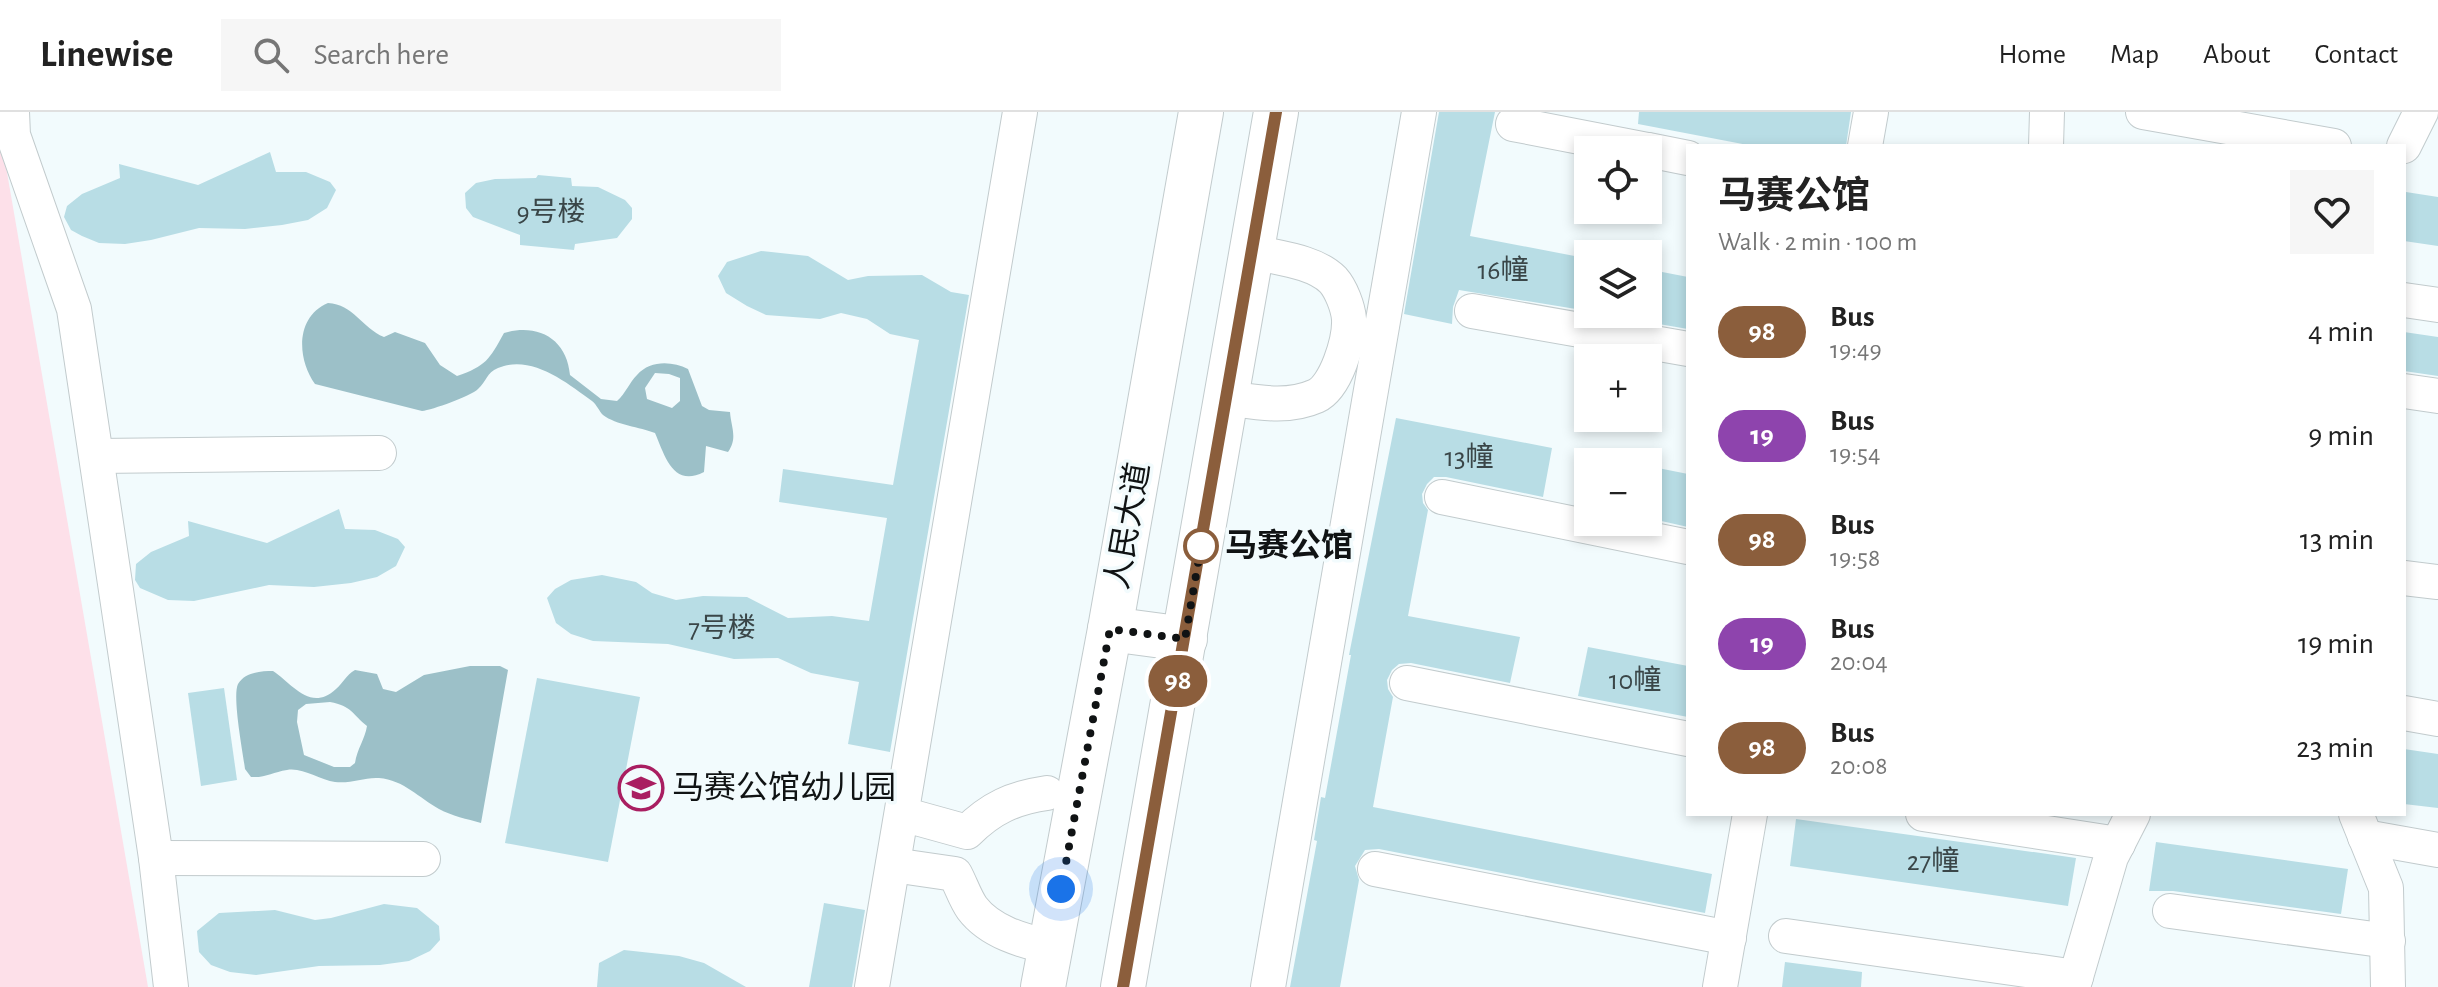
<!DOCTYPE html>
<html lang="en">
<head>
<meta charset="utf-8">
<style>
	body { margin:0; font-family:"Alegreya Sans","Noto Sans SC",sans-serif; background:#f6f6f6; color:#222; height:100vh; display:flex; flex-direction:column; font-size:30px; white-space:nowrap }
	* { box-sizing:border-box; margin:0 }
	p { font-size:26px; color:#767676 }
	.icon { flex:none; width:44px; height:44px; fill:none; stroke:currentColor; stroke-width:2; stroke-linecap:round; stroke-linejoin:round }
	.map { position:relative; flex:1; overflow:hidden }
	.side { position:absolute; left:1686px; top:32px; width:720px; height:672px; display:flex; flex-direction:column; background:#fff; border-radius:0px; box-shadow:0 4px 12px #0003 }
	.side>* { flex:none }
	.badge { padding:0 16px; border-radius:26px; font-size:28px; line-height:52px }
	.tools { position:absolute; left:1574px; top:24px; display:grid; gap:16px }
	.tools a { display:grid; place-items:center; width:88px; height:88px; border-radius:0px; background:#fff; box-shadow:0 4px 12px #0003; font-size:40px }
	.you { position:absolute; width:40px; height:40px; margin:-20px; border:6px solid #fff; border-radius:50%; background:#1a73e8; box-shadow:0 0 0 12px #1a73e833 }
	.map>.badge { position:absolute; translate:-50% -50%; box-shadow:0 0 0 4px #fff }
	.round { display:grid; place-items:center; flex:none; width:84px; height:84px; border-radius:0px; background:#f6f6f6 }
	.overview { display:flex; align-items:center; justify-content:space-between; height:136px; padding:0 32px }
	h1 { font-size:38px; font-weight:700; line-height:60px }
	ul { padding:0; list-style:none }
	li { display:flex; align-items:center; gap:24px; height:104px; padding:0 32px }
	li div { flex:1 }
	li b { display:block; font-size:30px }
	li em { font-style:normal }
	li .badge { min-width:88px; font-weight:700; text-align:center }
	header { display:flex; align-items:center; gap:48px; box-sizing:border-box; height:112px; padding:0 40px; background:#fff; border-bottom:2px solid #e0e0e0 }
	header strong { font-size:38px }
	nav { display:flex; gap:44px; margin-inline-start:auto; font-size:28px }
	.search { width:560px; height:72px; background:#f6f6f6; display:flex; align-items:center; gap:20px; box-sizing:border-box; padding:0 28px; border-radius:0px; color:#767676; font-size:30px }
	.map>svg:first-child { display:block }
	.green { fill:#fde0e9 }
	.water { fill:#9cc0c8; fill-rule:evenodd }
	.building { fill:#b8dde5 }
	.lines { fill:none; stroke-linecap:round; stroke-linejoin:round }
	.minor-casing { stroke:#c2cbcd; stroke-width:36 }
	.major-casing { stroke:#c2cbcd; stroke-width:46 }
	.minor { stroke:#fff; stroke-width:34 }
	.major { stroke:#fff; stroke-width:44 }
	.line-casing { stroke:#fff; stroke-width:18 }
	.line { stroke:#8b5e3c; stroke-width:12 }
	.walk { stroke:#101314; stroke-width:8; stroke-dasharray:0 14.4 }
	.stop-dot { fill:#fff; stroke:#8b5e3c; stroke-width:4 }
	.labels { text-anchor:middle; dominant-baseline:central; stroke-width:7; stroke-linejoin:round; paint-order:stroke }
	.number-label { font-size:28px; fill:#3a4648 }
	.street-label { font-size:32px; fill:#101314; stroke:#f2fbfd }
	.stop-label { font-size:32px; font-weight:bold; fill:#101314; stroke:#f2fbfd; text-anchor:start }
	.poi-label { font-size:32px; fill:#101314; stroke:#f2fbfd; text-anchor:start }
</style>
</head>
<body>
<header>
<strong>Linewise</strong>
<div class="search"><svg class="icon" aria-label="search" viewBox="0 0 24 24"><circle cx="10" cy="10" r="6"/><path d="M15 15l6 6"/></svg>Search here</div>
<nav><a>Home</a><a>Map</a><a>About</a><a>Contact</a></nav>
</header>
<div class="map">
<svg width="2438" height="875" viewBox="0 0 2438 875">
	<rect width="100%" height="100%" fill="#f2fbfd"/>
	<polygon class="green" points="0,20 148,875 0,875"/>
	<g class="water">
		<path d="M 328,191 C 353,192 362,216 384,225 L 395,220 L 425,231 L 440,253 L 457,264 C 486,254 489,248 504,221 C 538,211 567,227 570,263 L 601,287 L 617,289 C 626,281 629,271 637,263 C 650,248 672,249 688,257 L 702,294 L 709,298 L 730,300 C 731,315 738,326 728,340 L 706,334 L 704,360 C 673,376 665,344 655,321 C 640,315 616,313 603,303 C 599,299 597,293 592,289 C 566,270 531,242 498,256 C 486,261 487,269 478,277 C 471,284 432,298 422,299 L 315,272 C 297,247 295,205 328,191 ZM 655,261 L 669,262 L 680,266 L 680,289 L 672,296 L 647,287 L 645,276 Z"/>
		<path d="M 470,554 L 500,554 L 508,558 L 481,711 C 467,707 452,704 439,697 C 419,686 404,668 379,666 C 364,665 351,672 335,670 C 320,668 302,655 287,658 C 273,660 266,666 251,665 L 245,657 C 243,641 232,584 238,572 C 245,560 261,559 273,559 C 292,571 310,601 336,577 C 343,571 346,563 355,558 L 377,562 L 383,577 L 396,580 L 424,563 ZM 330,590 C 352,594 352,602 367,614 C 365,627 357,637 355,651 L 350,655 L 334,655 L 304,643 L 297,610 L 298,598 L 306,592 Z"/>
	</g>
	<g class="building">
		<polygon points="1439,0 1495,0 1470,124 1585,146 1576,197 1459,178 1453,195 1452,212 1404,202"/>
		<polygon points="1639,0 1851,0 1846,34 1753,34 1638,12"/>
		<polygon points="270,40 276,60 306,60 330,70 336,78 327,96 308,108 282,113 245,117 199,116 151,128 125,132 99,131 82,124 71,118 64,105 67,94 82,82 120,66 119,52 198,73"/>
		<polygon points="538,63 571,66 572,74 598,75 625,88 632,96 632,107 617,126 575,132 574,138 520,133 520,123 473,105 466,96 465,81 476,71 495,67 536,66"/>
		<polygon points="2406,80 2438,85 2438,134 2404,129"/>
		<polygon points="761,139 808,144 848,168 868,164 922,163 951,180 969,183 890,640 848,632 859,570 811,561 778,546 734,547 668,532 593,529 571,522 556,511 547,486 555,477 571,468 602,463 636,470 652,481 676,488 703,484 747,485 788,506 832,504 869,509 887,406 779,390 783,357 893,373 919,228 890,222 867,207 841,201 820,207 766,203 747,194 726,181 718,164 727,150"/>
		<polygon points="1657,159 1688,165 1688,217 1647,210"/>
		<polygon points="2404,220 2438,225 2438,264 2404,259"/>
		<polygon points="1396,306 1552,336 1543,385 1446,365 1434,365 1427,372 1422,382 1423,391 1428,398 1408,504 1520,525 1510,571 1411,551 1399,552 1392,558 1387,568 1388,577 1393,585 1373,695 1712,762 1705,801 1379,737 1365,738 1355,754 1359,768 1340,875 1290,875 1317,729 1314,728 1321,685 1325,686 1351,543 1349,543"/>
		<polygon points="1648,354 1688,362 1688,415 1648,406"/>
		<polygon points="339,397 345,417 375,418 398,427 405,435 396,454 377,465 351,471 314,475 269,473 194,489 168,488 140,476 135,468 136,452 151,440 189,424 188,409 267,431"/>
		<polygon points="1588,535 1688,554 1688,605 1578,584"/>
		<polygon points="537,566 640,585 608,750 505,731"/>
		<polygon points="224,576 237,668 201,674 188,581"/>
		<polygon points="2404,637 2438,642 2438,696 2404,692"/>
		<polygon points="1796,707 2076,746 2068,794 1790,754"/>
		<polygon points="2156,730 2348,757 2341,802 2173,779 2149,779"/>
		<polygon points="824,791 865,798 852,875 809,875"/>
		<polygon points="384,792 417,796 439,814 440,828 430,839 409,849 380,853 319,854 256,863 230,860 211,853 199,840 197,819 219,801 275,798 315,808 331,806"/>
		<polygon points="624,838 679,844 704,851 746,875 597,875 599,851"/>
		<polygon points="1785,850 1862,860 1861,875 1782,875"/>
	</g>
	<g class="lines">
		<g class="minor-casing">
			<g id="minor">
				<polyline points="12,0 13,23 74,197 156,746 171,875"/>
				<polyline points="2143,0 2334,34"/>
				<polyline points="1513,12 1647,38"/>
				<polyline points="1865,34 1871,0"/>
				<polyline points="2046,34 2047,0"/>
				<polyline points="2404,34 2421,0"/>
				<polyline points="1648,38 1688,46"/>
				<polyline points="2404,188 2438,193"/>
				<polyline points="1472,199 1688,237"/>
				<polyline points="2404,279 2438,284"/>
				<path d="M 1226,286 C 1256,290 1287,297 1316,284 C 1336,275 1350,228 1349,207 C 1348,195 1341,177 1333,168 C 1314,149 1277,146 1253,140"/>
				<polyline points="97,344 379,341"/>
				<polyline points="1442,385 1688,435"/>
				<polyline points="2404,466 2438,470"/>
				<polyline points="1407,571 1688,627"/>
				<polyline points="2404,601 2438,607"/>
				<path d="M 902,702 L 967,720 C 991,696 1013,686 1047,681"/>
				<polyline points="1923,702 2118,732"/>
				<polyline points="2356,702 2386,776 2388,875"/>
				<polyline points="2365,725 2438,738"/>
				<polyline points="156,746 423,747"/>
				<path d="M 893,753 L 955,762 C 961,773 965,786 972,796 C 990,820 1023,829 1050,835"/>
				<polyline points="1375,757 1729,826"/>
				<polyline points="2170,799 2388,829"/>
				<polyline points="1786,824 2076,865"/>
				<polyline points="872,875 1020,0"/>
				<polyline points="1268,875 1419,0"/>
				<polyline points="1720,875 1750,702"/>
				<polyline points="2073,875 2111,745 2133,702"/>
			</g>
		</g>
		<g class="major-casing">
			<g id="major">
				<polyline points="1110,517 1185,527"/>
				<polyline points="1043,875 1110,517 1201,0"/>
				<polyline points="1123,875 1276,0"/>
			</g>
		</g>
		<use href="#minor" class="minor"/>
		<use href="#major" class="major"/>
	</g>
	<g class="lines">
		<g class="line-casing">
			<polyline id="line" points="1123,875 1276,0"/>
		</g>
		<use href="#line" class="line"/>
		<polyline class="walk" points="1061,777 1110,517 1185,527 1201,434"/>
	</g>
	<defs>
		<g id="school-ring" transform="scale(2.3)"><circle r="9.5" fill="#f2fbfd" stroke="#a91e61" stroke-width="1.5"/><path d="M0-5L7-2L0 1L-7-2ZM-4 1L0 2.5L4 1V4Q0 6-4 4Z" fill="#a91e61"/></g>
	</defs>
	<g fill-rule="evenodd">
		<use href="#school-ring" x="641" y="676"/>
	</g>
	<circle class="stop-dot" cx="1201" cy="434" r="16"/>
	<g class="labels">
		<g class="number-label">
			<text x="551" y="101">9号楼</text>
			<text x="1503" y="159">16幢</text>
			<text x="1469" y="346">13幢</text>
			<text x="722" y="517">7号楼</text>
			<text x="1635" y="569">10幢</text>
			<text x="1933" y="750">27幢</text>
		</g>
		<g class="street-label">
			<text transform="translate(1128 414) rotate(-80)">人民大道</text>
		</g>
		<g class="stop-label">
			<text x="1225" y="434">马赛公馆</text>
		</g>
		<g class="poi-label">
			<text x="672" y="676">马赛公馆幼儿园</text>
		</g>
	</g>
</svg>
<div class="tools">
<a><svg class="icon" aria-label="locate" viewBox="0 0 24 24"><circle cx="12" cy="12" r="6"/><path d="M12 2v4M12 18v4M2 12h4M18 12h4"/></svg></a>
<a><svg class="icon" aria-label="layers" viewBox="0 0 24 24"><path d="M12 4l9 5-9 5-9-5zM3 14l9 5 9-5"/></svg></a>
<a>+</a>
<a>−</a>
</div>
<div class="you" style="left:1061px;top:777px"></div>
<b class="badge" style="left:1178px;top:569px;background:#8b5e3c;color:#fff">98</b>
<section class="side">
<div class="overview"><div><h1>马赛公馆</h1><p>Walk · 2 min · 100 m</p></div><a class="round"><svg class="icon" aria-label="heart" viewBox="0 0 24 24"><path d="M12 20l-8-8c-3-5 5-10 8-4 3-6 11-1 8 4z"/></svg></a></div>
<ul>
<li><span class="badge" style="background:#8b5e3c;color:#fff">98</span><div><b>Bus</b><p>19:49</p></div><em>4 min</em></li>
<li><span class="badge" style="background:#8e44ad;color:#fff">19</span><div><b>Bus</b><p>19:54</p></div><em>9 min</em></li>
<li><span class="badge" style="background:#8b5e3c;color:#fff">98</span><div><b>Bus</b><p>19:58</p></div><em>13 min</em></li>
<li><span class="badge" style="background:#8e44ad;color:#fff">19</span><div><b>Bus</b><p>20:04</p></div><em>19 min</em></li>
<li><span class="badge" style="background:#8b5e3c;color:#fff">98</span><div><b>Bus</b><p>20:08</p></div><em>23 min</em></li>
</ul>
</section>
</div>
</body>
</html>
